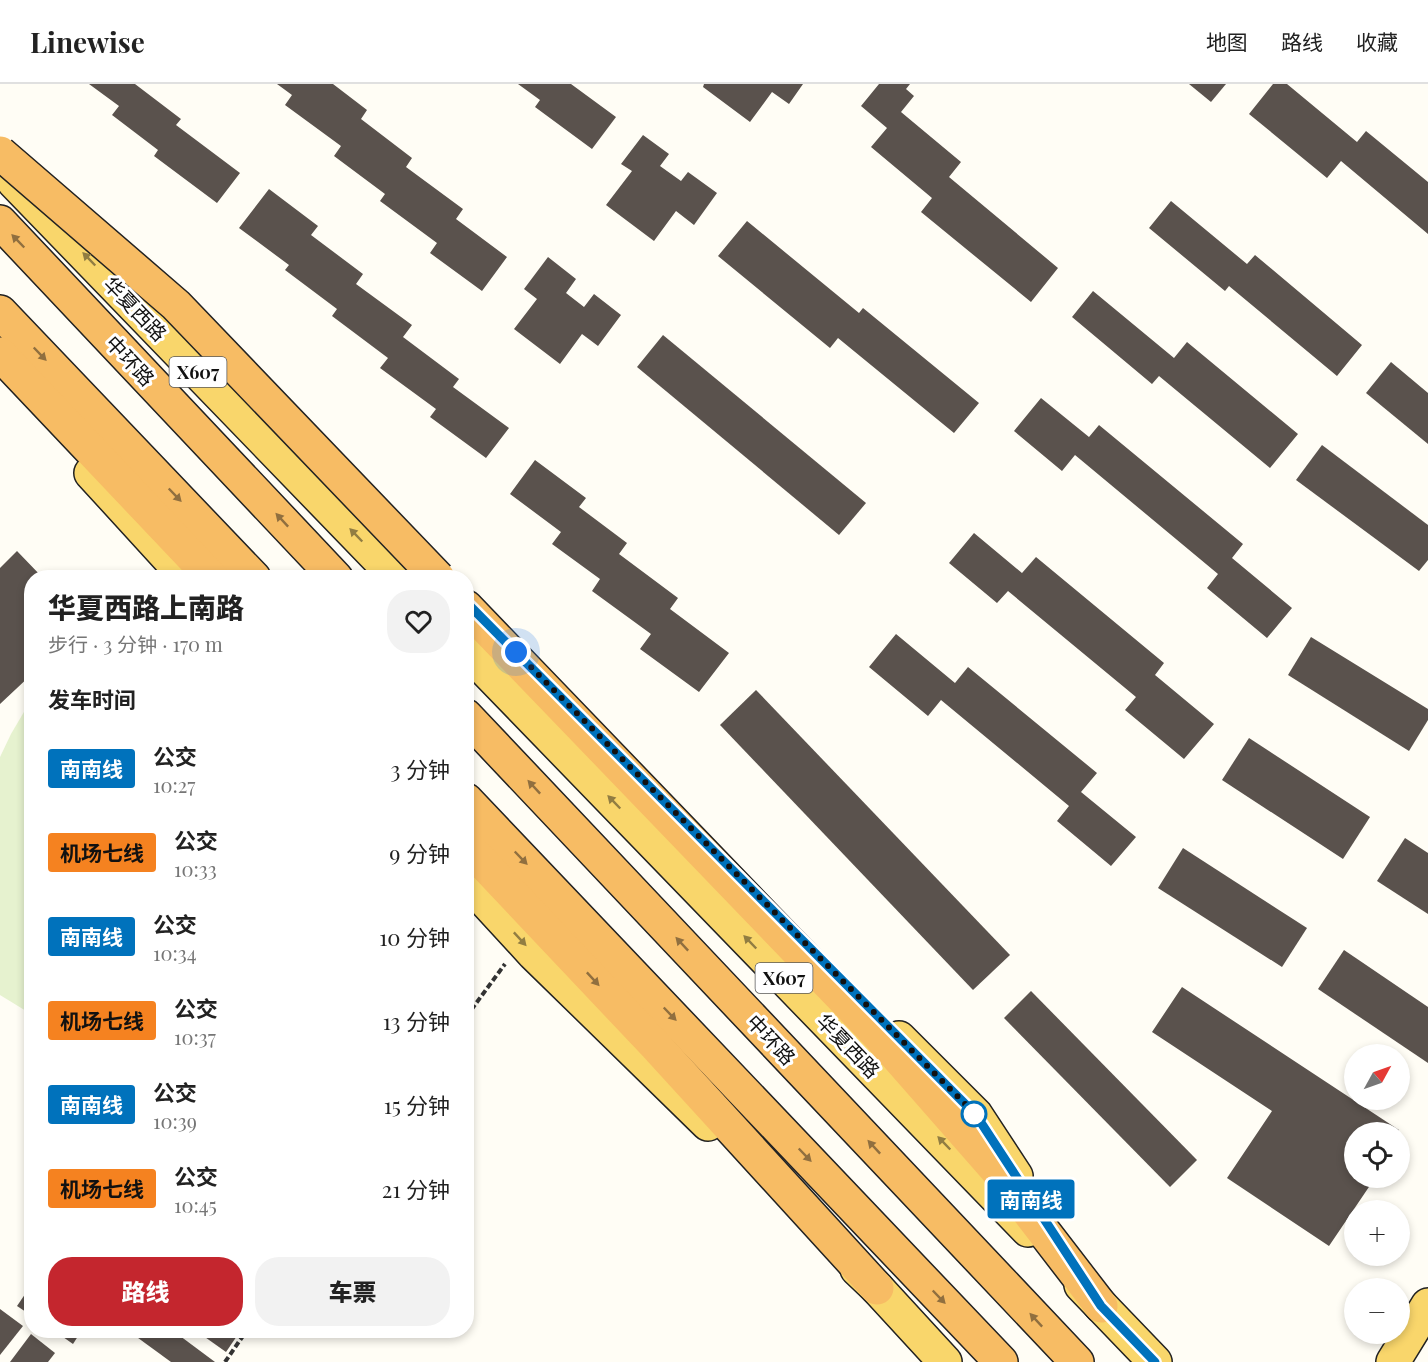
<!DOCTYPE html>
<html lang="zh">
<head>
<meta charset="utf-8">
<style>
	body { margin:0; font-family:"Playfair Display","Noto Sans SC",serif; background:#f2f2f2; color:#222; height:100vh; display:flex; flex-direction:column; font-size:22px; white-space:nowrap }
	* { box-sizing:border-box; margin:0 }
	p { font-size:20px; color:#767676 }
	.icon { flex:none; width:33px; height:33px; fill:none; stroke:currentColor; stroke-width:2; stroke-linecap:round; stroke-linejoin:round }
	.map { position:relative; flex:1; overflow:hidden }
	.sheet { position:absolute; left:24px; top:486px; width:450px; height:768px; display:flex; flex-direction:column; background:#fff; border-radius:24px; box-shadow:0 3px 9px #0003 }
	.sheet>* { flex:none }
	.badge { padding:0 12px; border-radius:4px; font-size:21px; line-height:39px }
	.needle { width:39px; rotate:50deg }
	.buttons { position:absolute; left:1344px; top:960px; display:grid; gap:12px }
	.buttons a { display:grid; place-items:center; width:66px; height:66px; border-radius:50%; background:#fff; box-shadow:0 3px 9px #0003; font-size:30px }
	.you { position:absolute; width:30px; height:30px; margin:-15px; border:4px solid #fff; border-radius:50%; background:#1a73e8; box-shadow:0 0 0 9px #1a73e833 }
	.map>.badge { position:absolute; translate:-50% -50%; box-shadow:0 0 0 3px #fff }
	h2 { padding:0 24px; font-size:22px; line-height:54px }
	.round { display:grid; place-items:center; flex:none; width:63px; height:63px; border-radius:24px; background:#f2f2f2 }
	.overview { display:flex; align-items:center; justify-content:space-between; height:102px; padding:0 24px }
	h1 { font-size:28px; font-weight:800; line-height:45px }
	.primary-button { display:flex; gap:12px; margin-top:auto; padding:12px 24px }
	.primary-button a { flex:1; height:69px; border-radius:24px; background:#c4262e; color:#fff; font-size:24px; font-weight:800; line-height:69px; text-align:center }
	.primary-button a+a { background:#f2f2f2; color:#222 }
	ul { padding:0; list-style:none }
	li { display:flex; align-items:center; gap:18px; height:84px; padding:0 24px }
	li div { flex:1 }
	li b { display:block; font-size:22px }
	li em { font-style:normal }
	li .badge { min-width:66px; font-weight:700; text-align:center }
	header { display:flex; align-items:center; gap:36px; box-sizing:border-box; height:84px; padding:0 30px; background:#fff; border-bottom:2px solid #e0e0e0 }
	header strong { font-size:28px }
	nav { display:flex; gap:33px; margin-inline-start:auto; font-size:21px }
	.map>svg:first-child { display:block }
	.pitch { fill:#e6f2cf }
	.building { fill:#5a524d }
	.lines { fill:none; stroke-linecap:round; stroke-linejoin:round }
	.primary-casing { stroke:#222; stroke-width:36 }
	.trunk-casing { stroke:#222; stroke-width:36 }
	.path { stroke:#333; stroke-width:4; stroke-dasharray:6 3; stroke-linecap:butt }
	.primary { stroke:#f9d66b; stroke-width:33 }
	.trunk { stroke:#f7bc64; stroke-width:33 }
	.trunk-bridge-casing { stroke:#222; stroke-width:36; stroke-linecap:butt }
	.trunk-bridge { stroke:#f7bc64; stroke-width:33 }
	.oneway { fill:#906f3f }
	.oneway2 { fill:#917d42 }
	.line-casing { stroke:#fff; stroke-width:14 }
	.line { stroke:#0072bc; stroke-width:9 }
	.walk { stroke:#111; stroke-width:6; stroke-dasharray:0 10.8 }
	.stop-dot { fill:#fff; stroke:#0072bc; stroke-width:3 }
	.labels { text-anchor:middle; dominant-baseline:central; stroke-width:6; stroke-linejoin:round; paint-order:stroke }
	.shield { fill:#fff; stroke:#585858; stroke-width:1.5 }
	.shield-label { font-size:18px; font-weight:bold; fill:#111 }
	.street-label { font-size:20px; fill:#111; stroke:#fff }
</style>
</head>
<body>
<header>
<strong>Linewise</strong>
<nav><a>地图</a><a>路线</a><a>收藏</a></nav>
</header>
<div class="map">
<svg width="1428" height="1278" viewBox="0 0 1428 1278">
	<rect width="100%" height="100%" fill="#fffdf5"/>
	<polygon class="pitch" points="31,616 31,930 0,911 0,673 11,650"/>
	<g class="building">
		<polygon points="89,0 135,0 181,35 176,41 240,89 217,119 154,72 158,66 112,31 119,22"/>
		<polygon points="277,0 333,0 367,26 361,35 412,74 406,83 463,125 456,135 507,173 482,207 430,169 437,159 380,117 385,110 334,72 341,62 285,21 292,11"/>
		<polygon points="518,0 571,0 616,33 592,65 535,23 540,16"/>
		<polygon points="704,0 803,0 789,20 772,8 750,38 703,3"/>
		<polygon points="879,0 910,0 906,5 914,12 901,28 961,78 949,93 1058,184 1031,218 921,128 932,114 871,63 887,44 861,22"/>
		<polygon points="1189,0 1226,0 1211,18"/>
		<polygon points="1273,0 1287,0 1357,58 1366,47 1428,98 1428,150 1341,77 1327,94 1249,30"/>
		<polygon points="643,51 669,70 660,82 681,97 688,88 717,109 694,141 676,127 654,157 606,121 632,87 621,80"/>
		<polygon points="269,105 318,142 311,151 363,190 356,200 412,241 403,253 459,295 453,303 509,344 486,374 430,333 436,325 380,284 388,274 332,232 337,225 285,186 289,181 239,144"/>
		<polygon points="1171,117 1247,180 1255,171 1362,261 1337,292 1229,202 1225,207 1149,144"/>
		<polygon points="747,137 859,229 863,224 979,319 954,349 838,254 830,264 718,172"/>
		<polygon points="548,173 576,195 566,209 584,223 594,210 621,231 598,262 582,250 560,280 514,245 537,215 524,205"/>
		<polygon points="1093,207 1174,274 1187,258 1298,350 1270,384 1159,292 1152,300 1072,233"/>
		<polygon points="663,251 866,419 839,451 637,283"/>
		<polygon points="1391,278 1428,309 1428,360 1366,309"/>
		<polygon points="1041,314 1089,353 1099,341 1243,460 1232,474 1292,524 1267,554 1207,504 1218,490 1075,371 1062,387 1014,347"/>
		<polygon points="1322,361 1428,441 1428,476 1419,487 1296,396"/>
		<polygon points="535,376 586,414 579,423 627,459 619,470 678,514 670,525 729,569 699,608 640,565 651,550 592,507 600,495 552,460 561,448 510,410"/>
		<polygon points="974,449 1022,489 1036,473 1164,579 1155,591 1214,640 1184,675 1125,626 1136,613 1008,507 997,519 949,479"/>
		<polygon points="17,467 43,494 32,494 32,590 0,620 0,484"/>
		<polygon points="896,550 955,599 968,583 1097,689 1081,708 1136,753 1111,782 1057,737 1069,722 941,616 928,632 869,583"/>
		<polygon points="1311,553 1428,625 1428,636 1409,667 1288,591"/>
		<polygon points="756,606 1010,871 973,906 720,641"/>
		<polygon points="1249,654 1370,733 1343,775 1222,696"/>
		<polygon points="1405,754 1428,769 1428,830 1377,797"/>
		<polygon points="1183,764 1307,844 1282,883 1158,804"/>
		<polygon points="1344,866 1428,923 1428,979 1318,905"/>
		<polygon points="1182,903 1399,1046 1397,1048 1354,1048 1354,1094 1375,1094 1329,1162 1227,1094 1272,1027 1152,948"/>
		<polygon points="1031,907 1197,1076 1170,1103 1004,934"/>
		<polygon points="32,1200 32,1232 17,1222"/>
		<polygon points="0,1225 23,1242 0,1271"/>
		<polygon points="53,1246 82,1246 73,1260"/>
		<polygon points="137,1246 172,1246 215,1278 171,1278 134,1251"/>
		<polygon points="195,1246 241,1246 226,1268"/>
		<polygon points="31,1250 55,1269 48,1278 10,1278"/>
	</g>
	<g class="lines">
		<g class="primary-casing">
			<g id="primary">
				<polyline points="14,98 397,494"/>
				<polyline points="91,389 187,494"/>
				<polyline points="466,566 1028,1146"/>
				<polyline points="466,796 534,870 708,1040"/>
				<polyline points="899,954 976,1031 1016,1092"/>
				<polyline points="857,1185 877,1204 945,1278"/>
				<polyline points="1081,1201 1155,1278"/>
				<polyline points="1393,1278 1428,1221"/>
			</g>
		</g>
		<g class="trunk-casing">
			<g id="trunk">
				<polyline points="0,138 336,494"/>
				<polyline points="0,228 254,494"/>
				<polyline points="0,270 212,494"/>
				<polyline points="466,523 880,953 994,1083 1101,1222"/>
				<polyline points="466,632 1077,1278"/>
				<polyline points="466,716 1001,1278"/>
				<polyline points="466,761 655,961 877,1204"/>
			</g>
		</g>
		<g class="path">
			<polyline points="466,933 505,880"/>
			<polyline points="225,1278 247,1246"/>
		</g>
		<use href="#primary" class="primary"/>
		<use href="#trunk" class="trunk"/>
		<g class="trunk-bridge-casing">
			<polyline id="trunk-bridge" points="0,69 176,221 438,494"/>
		</g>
		<use href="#trunk-bridge" class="trunk-bridge"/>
	</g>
	<defs><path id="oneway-solid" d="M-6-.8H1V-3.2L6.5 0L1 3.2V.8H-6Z" transform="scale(1.5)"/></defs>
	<g class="oneway">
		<use href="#oneway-solid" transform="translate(18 157) rotate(-134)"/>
		<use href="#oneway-solid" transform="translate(40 270) rotate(46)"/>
		<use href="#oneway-solid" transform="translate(175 411) rotate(46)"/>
		<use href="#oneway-solid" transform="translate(282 436) rotate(-133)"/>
		<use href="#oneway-solid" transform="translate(534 703) rotate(-133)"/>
		<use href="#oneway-solid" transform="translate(521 774) rotate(46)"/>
		<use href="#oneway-solid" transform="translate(682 860) rotate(-133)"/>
		<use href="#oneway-solid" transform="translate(593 895) rotate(47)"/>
		<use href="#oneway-solid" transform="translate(670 930) rotate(46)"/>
		<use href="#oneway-solid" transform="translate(874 1063) rotate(-133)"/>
		<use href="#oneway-solid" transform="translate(805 1071) rotate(46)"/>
		<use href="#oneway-solid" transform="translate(939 1213) rotate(46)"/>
		<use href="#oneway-solid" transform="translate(1036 1236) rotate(-133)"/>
	</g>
	<g class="oneway2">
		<use href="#oneway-solid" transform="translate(89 175) rotate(-134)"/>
		<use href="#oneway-solid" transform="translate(356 451) rotate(-134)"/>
		<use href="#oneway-solid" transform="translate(614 718) rotate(-134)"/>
		<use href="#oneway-solid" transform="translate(520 855) rotate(47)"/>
		<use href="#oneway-solid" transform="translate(750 858) rotate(-134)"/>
		<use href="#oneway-solid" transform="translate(944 1059) rotate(-134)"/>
	</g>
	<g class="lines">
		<g class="line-casing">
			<polyline id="line" points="466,518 976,1031 1101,1222 1155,1278"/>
		</g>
		<use href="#line" class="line"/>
		<polyline class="walk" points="516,568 976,1031 974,1030"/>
	</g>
	<circle class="stop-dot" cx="974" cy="1030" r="12"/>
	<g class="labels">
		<g class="shield">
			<rect x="169.5" y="273" width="57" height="30" rx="4.5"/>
			<rect x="755.5" y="879" width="57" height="30" rx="4.5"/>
		</g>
		<g class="shield-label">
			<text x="198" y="288">X607</text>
			<text x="784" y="894">X607</text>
		</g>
		<g class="street-label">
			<text transform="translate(136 224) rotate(46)">华夏西路</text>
			<text transform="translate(131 276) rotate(47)">中环路</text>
			<text transform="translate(772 955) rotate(47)">中环路</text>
			<text transform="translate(849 961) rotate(46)">华夏西路</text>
		</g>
	</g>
</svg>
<div class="buttons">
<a><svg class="needle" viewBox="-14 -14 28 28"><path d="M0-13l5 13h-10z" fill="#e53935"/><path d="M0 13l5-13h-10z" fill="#767676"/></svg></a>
<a><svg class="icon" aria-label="locate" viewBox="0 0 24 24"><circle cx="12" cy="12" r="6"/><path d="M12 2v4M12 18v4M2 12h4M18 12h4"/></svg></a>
<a>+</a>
<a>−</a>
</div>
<div class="you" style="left:516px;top:568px"></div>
<b class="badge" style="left:1031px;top:1115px;background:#0072bc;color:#fff">南南线</b>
<section class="sheet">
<div class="overview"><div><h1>华夏西路上南路</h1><p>步行 · 3 分钟 · 170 m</p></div><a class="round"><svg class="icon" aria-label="heart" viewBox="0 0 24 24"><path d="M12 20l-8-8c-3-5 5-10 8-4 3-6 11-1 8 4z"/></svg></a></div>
<h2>发车时间</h2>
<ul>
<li><span class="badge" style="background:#0072bc;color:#fff">南南线</span><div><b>公交</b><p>10:27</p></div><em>3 分钟</em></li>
<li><span class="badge" style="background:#f58220;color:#111">机场七线</span><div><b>公交</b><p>10:33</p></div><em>9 分钟</em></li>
<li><span class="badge" style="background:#0072bc;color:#fff">南南线</span><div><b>公交</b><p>10:34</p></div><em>10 分钟</em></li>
<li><span class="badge" style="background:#f58220;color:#111">机场七线</span><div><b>公交</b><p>10:37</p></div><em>13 分钟</em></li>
<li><span class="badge" style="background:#0072bc;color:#fff">南南线</span><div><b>公交</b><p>10:39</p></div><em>15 分钟</em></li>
<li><span class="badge" style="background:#f58220;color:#111">机场七线</span><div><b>公交</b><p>10:45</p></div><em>21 分钟</em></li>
</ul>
<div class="primary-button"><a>路线</a><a>车票</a></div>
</section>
</div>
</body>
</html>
